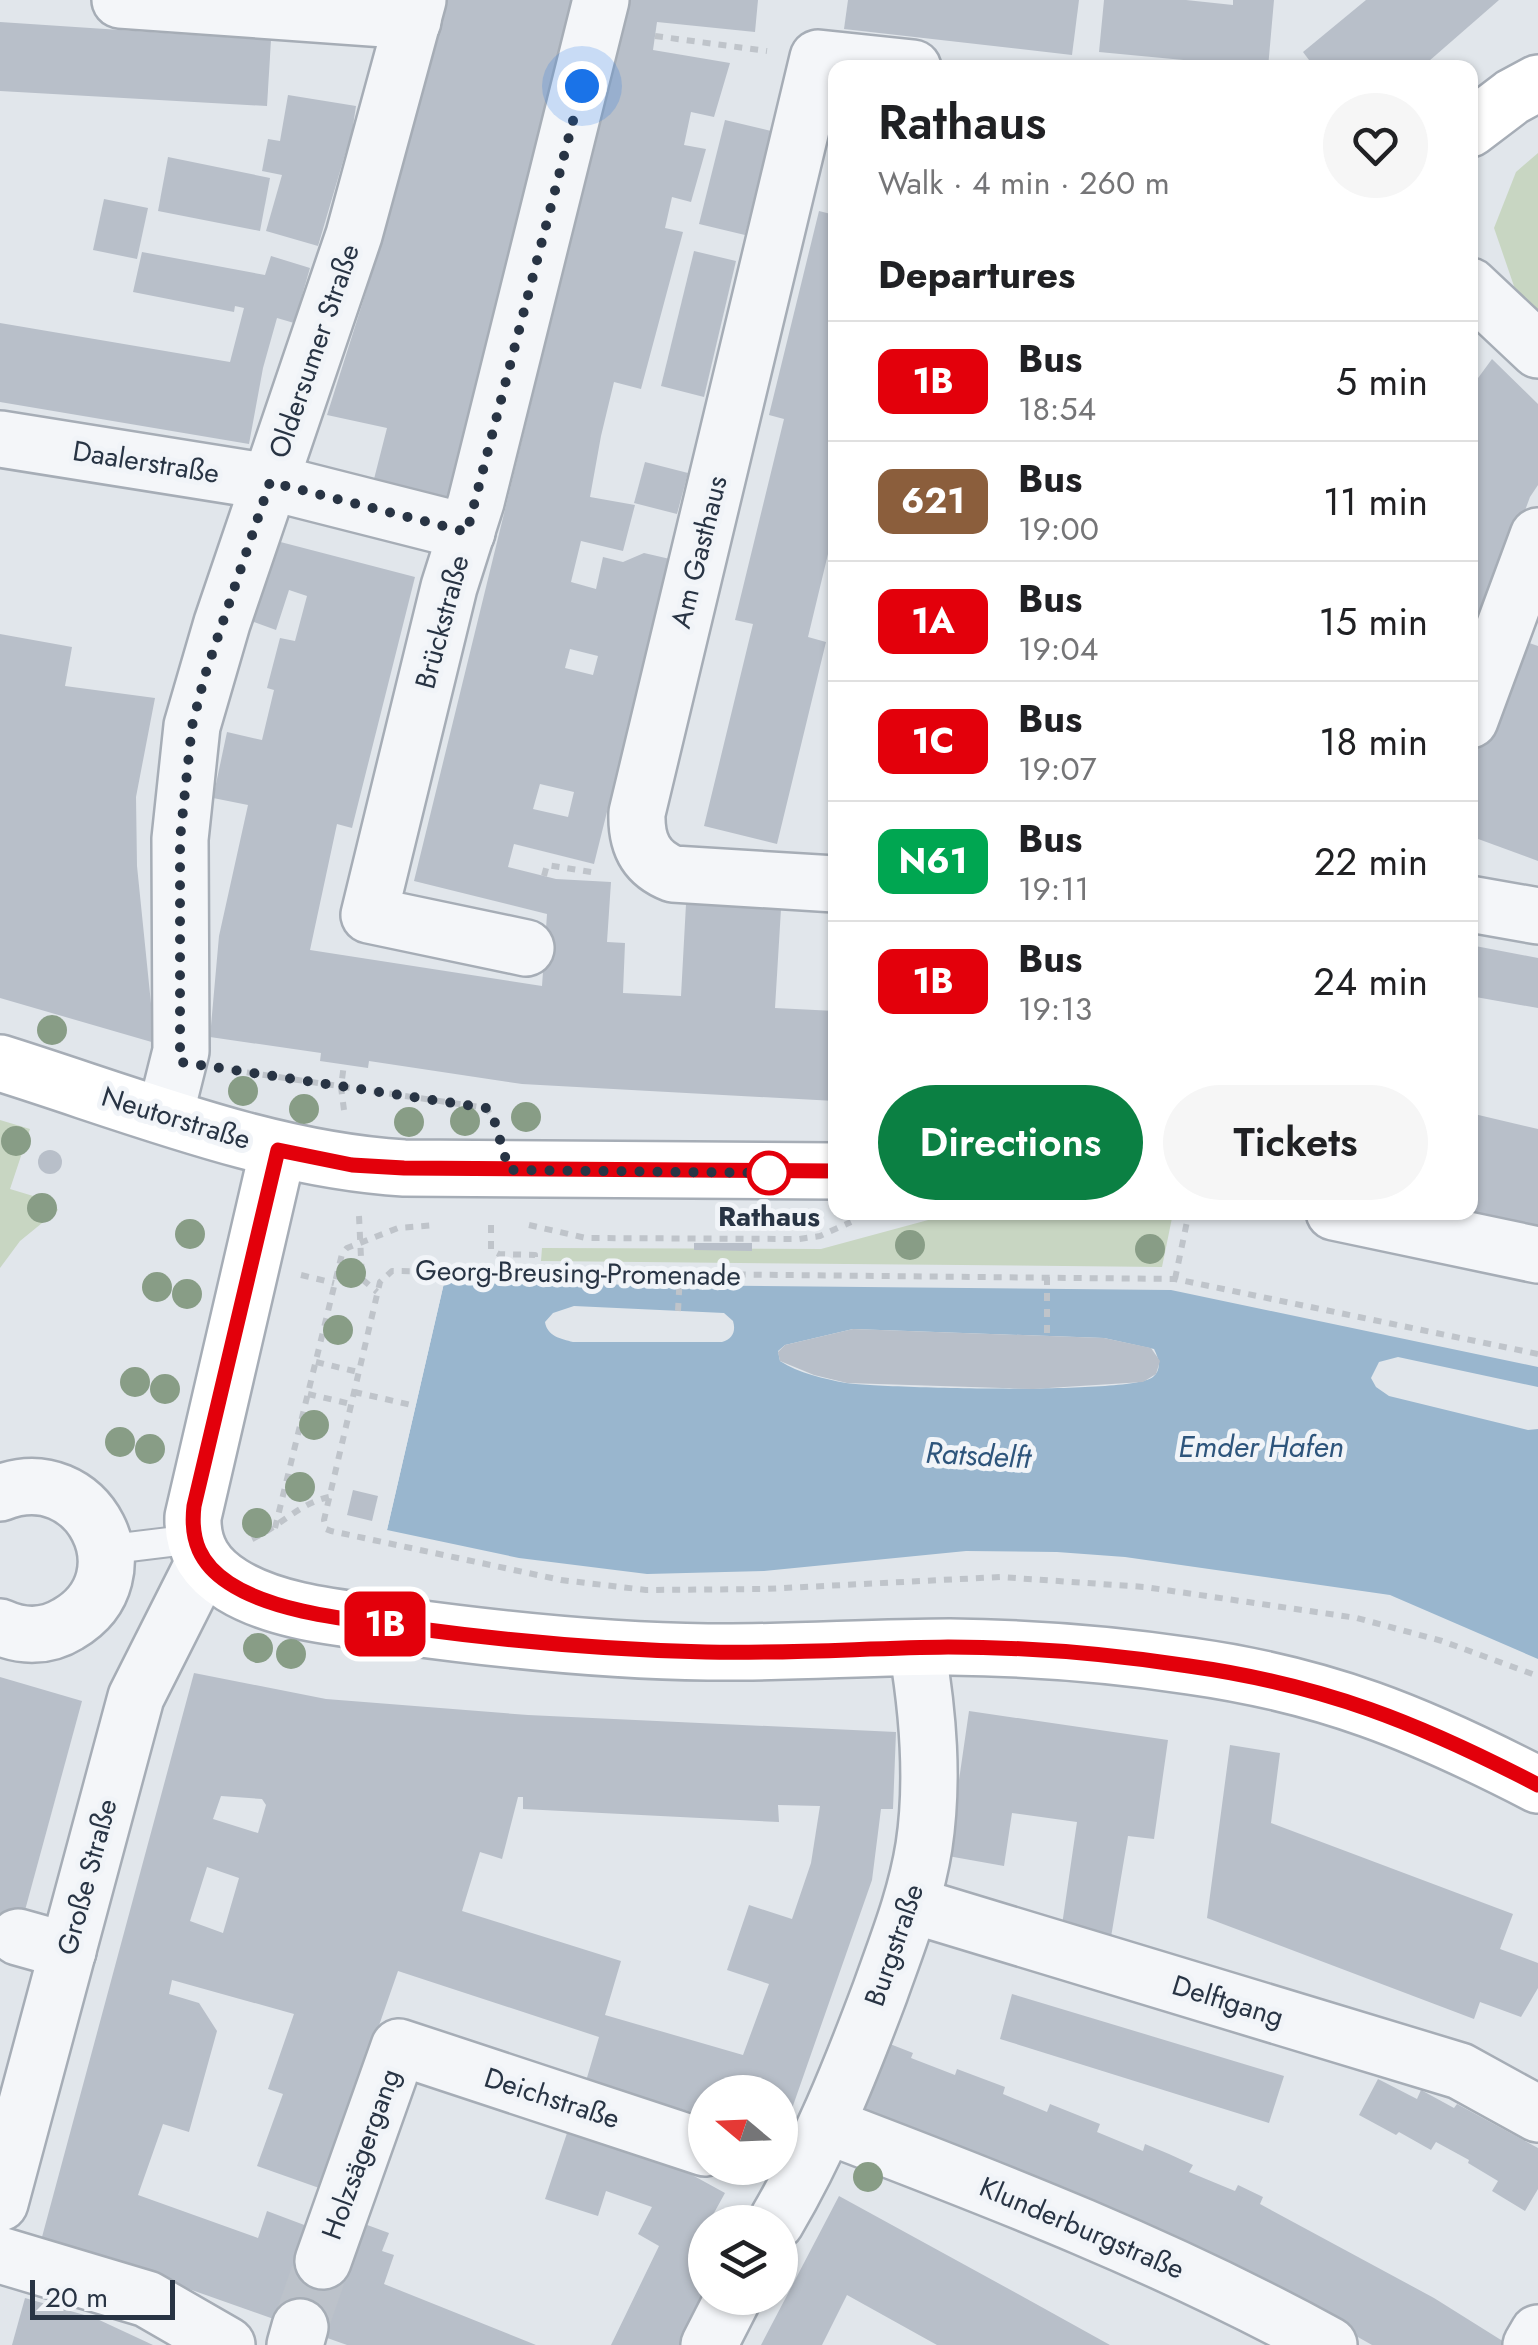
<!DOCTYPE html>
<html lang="en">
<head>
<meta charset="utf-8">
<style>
	body { margin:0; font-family:Jost,sans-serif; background:#f6f6f6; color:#202124; height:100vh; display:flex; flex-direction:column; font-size:38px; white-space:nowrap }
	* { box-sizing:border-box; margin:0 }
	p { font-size:32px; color:#757577 }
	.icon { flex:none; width:55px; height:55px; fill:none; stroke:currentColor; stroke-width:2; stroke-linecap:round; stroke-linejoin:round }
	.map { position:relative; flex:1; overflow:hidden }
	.details { position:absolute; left:828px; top:60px; width:650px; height:1160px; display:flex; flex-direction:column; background:#fff; border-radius:20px; box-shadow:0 2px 8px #0004 }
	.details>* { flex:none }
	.badge { padding:0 20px; border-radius:15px; font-size:35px; line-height:65px }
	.needle { width:65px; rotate:289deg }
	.buttons { position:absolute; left:688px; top:2075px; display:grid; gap:20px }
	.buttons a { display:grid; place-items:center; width:110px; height:110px; border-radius:50%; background:#fff; box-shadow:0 2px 8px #0004; font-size:50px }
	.scale { position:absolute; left:30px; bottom:25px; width:145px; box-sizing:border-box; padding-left:10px; border:5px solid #283444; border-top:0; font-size:28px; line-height:35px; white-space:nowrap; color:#283444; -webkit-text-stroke:8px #f1f4f8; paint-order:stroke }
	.you { position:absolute; width:50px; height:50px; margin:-25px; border:8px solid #fff; border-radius:50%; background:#1a73e8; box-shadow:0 0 0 15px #1a73e833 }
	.map>.badge { position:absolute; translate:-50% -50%; box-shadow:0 0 0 5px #fff }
	h2 { padding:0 50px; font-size:38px; line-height:90px }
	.round { display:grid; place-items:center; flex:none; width:105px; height:105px; border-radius:52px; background:#f6f6f6 }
	.summary { display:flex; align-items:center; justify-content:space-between; height:170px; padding:0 50px }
	h1 { font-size:48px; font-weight:600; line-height:75px }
	.cta { display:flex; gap:20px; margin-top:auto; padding:20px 50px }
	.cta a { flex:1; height:115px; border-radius:60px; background:#0b8043; color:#fff; font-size:40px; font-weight:600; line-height:115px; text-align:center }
	.cta a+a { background:#f6f6f6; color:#202124 }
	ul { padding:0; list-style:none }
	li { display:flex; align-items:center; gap:30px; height:120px; padding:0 50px; border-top:2px solid #e0e0e0 }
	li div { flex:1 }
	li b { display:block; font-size:38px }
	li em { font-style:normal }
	li .badge { min-width:110px; font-weight:700; text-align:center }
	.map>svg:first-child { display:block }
	.green { fill:#c8d6c2 }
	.water { fill:#99b6ce; fill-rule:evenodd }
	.pier { fill:#e1e6eb }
	.building { fill:#b8bfc9; fill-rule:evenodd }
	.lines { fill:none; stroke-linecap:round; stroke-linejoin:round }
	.street-tunnel { stroke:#bcc2ca; stroke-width:55; stroke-dasharray:55 28; stroke-linecap:butt }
	.lane-casing { stroke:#a6adb6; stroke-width:32 }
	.street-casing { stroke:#a6adb6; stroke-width:60 }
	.secondary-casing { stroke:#a6adb6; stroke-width:60 }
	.path { stroke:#bfc4ca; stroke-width:6; stroke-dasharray:8 8; stroke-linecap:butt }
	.lane { stroke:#f4f6f9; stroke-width:28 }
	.street { stroke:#f4f6f9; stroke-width:55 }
	.secondary { stroke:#fff; stroke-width:55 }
	.tree { fill:#889d86 }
	.line-casing { stroke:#fff; stroke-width:22 }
	.line { stroke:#e3000b; stroke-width:15 }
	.walk { stroke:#283444; stroke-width:10; stroke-dasharray:0 18 }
	.stop-dot { fill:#fff; stroke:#e3000b; stroke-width:5 }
	.labels { text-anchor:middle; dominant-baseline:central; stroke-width:10; stroke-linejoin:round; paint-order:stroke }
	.street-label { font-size:28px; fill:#283444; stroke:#f1f4f8 }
	.stop-label { font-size:28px; font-weight:bold; fill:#283444; stroke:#f1f4f8 }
	.water-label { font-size:30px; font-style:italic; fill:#2e557c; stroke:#f1f4f8 }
</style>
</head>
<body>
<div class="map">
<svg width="1538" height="2345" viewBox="0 0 1538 2345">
	<rect width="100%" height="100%" fill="#e1e6eb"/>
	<g class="green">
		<polygon points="1538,153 1538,317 1515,289 1494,228 1516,172"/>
		<polygon points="0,1120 30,1129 10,1189 53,1202 58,1210 20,1241 0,1268"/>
		<polygon points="954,1213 1173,1213 1162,1267 541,1261 542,1248 821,1249"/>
	</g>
	<path class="water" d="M 444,1283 L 1171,1290 L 1538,1367 L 1538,1387 L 1398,1357 L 1379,1362 L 1371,1378 L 1376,1387 L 1389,1396 L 1528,1430 L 1538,1429 L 1538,1659 L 1390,1595 L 1125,1557 L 1057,1552 L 966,1551 L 764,1571 L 647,1574 L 519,1558 L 387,1530 ZM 574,1306 L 724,1313 L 733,1321 C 736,1331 733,1339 722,1342 L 573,1342 C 561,1339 547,1336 545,1322 L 553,1313 ZM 853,1329 L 1104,1338 L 1154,1349 C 1159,1359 1162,1369 1153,1377 C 1131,1395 884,1388 846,1383 C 825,1379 798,1373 780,1361 L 778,1351 L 785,1345 Z"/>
	<polygon class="pier" points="439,1283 444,1283 387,1530 382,1529"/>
	<g class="building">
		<polygon points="442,0 577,0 447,498 374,479 387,428 327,415 372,273"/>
		<path d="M 625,0 L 758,0 L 755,32 L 657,22 L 653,50 L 730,63 L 714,117 L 691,112 L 684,145 L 706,149 L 691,202 L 672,197 L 665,228 L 683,232 L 641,389 L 614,382 L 601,436 L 590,497 L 635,505 L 623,551 L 581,541 L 571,582 L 596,589 L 603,557 L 623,562 L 644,553 L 670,559 L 594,864 L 514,844 L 508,867 L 556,879 L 611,882 L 607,942 L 625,943 L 623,993 L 681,996 L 686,904 L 781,909 L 775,1008 L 835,1011 L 835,1101 L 522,1084 L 369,1061 L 368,1068 L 320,1061 L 321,1053 L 210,1037 L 219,936 L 248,805 L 213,798 L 227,732 L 262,740 L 274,690 L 267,688 L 280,638 L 295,641 L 307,596 L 289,590 L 276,630 L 240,617 L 269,539 L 415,577 L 352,828 L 337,824 L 310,950 L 542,986 L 547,914 L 414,881 L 619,44 ZM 570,649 L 598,656 L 593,675 L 565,668 ZM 540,784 L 574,792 L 568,817 L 533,809 Z"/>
		<polygon points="848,0 1079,0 1072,55 844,29"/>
		<polygon points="1104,0 1186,0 1233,5 1233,0 1274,0 1268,68 1099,52"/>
		<polygon points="1366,0 1499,0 1421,68 1315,68 1303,52"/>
		<polygon points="0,22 271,40 267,106 0,91"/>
		<polygon points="288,95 356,106 349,152 346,151 318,246 266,231 282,175 262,171 268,139 280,141"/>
		<polygon points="725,120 771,131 745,235 699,224"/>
		<polygon points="168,157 270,178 260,231 158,211"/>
		<polygon points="104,199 148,208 137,259 93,250"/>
		<polygon points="819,211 835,215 835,525 808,637 826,642 777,844 704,826 753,624 735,620 784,419 769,415"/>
		<polygon points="694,251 736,261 704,397 661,386"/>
		<polygon points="142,252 265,275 271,256 310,268 294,323 277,318 263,368 249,444 0,402 0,323 230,362 244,308 235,306 234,312 133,292"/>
		<polygon points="1492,359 1538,404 1538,485 1530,497 1486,616 1475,613 1471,627 1470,389"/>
		<polygon points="645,462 688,473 677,514 634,503"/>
		<polygon points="0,634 72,647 65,686 155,698 136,797 137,866 155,1043 0,998"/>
		<polygon points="1515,638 1538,646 1538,861 1470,836 1470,765"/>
		<polygon points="1470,945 1538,958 1538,1008 1470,996"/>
		<polygon points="1470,1113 1538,1129 1538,1226 1470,1211"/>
		<circle cx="50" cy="1162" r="12"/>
		<polygon points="694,1243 752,1243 752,1251 694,1250"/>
		<polygon points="853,1329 1104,1338 1151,1348 1160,1361 1156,1374 1143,1382 1033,1389 847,1383 814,1375 780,1361 778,1352 785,1345"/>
		<polygon points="353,1490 378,1496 372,1521 347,1515"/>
		<path d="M 194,1673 L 326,1699 L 528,1715 L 896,1732 L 893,1809 L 881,1809 L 872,1880 L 781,2140 L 780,2092 L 705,2092 L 705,2116 L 586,2081 L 599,2037 L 398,1971 L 322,2189 L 257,2166 L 283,2094 L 268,2089 L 294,2014 L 172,1980 L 169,1994 L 199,2003 L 217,2031 L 189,2132 L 163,2124 L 138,2195 L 258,2238 L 267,2211 L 307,2226 L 351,2219 L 389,2233 L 382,2251 L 394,2255 L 384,2284 L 536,2345 L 347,2345 L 42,2237 ZM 221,1796 L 262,1799 L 266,1805 L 258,1833 L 213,1819 ZM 518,1797 L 523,1797 L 523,1809 L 779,1822 L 778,1805 L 820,1806 L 811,1863 L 792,1919 L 749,1905 L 727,1970 L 769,1984 L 743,2055 L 605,2015 L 621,1961 L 462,1911 L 480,1852 L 502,1859 ZM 207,1867 L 239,1878 L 223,1933 L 190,1921 Z"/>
		<polygon points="0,1677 82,1701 21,1925 0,1919"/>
		<polygon points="969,1711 1168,1740 1154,1839 1128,1836 1109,1949 1061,1932 1077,1822 1012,1813 1004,1866 948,1856"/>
		<polygon points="1230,1745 1280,1753 1271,1823 1513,1914 1500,1949 1538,1963 1538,1988 1521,2017 1480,2002 1474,2019 1207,1918"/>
		<polygon points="1012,1994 1284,2076 1269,2123 1000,2039"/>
		<polygon points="890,2044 913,2053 911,2058 955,2075 957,2069 1005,2087 1003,2094 1047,2112 1050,2104 1100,2124 1097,2132 1143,2151 1145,2144 1169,2154 1193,2165 1189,2172 1235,2191 1238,2185 1263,2197 1260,2204 1434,2298 1509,2345 1372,2345 1264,2284 861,2114"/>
		<polygon points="1378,2079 1417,2099 1421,2090 1454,2108 1457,2104 1538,2148 1538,2189 1525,2211 1492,2191 1498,2181 1468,2163 1469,2160 1436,2142 1431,2150 1399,2132 1396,2135 1359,2115"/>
		<polygon points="569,2127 674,2165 725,2193 709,2222 705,2222 705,2230 689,2261 705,2269 705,2296 681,2345 611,2345 659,2246 638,2234 652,2207 606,2191 598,2216 545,2199"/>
		<polygon points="839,2196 1018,2294 1110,2345 937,2345 847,2295 822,2345 761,2345"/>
		<polygon points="25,2298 95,2318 153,2345 12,2345"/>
	</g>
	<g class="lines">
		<polyline class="street-tunnel" points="300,2327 323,2261"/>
		<g class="lane-casing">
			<polyline id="lane" points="96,1551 194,1539"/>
		</g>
		<g class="street-casing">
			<g id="street">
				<polyline points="120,0 413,21"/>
				<polyline points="1470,286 1538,350"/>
				<polyline points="0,439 270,482 467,532"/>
				<polyline points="1470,720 1538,536"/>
				<path d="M 835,884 L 673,874 C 645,863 636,842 637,813 L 818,58 L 913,68"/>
				<polyline points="1470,904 1538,916"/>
				<polyline points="526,948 369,915 449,587 476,502 601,0"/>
				<polyline points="165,1115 181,1051 180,839 192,726 222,623 354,235 418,0"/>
				<polyline points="1334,1212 1538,1255"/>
				<path d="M 0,1493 C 89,1458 149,1577 68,1624 C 47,1637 22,1637 0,1627"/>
				<polyline points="912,1905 1460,2071 1538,2114"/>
				<polyline points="18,1937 68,1951"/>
				<path d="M 828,2126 C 999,2191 1169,2257 1329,2345"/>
				<polyline points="0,2203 136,1697 204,1562"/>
				<path d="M 776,2222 C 819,2149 850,2072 880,1992 C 897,1944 916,1897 924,1846 C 934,1780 928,1713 917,1648"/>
				<polyline points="0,2255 147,2299 227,2345"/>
				<polyline points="323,2261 399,2047 705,2148"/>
				<polyline points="295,2345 300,2327"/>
				<polyline points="709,2345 733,2298"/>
				<polyline points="1531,2345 1538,2333"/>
			</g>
		</g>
		<g class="secondary-casing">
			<g id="secondary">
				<polyline points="1470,129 1512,97 1538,83"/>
				<path d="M 0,1063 C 131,1104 268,1160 404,1168 L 835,1171"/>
				<path d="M 278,1150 L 193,1517 C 192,1548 206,1569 232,1585 C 279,1614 346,1618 400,1626 C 502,1640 605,1651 708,1652 C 789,1653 869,1647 950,1647 C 1030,1648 1111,1654 1190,1666 C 1325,1685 1418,1723 1538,1785"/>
			</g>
		</g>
		<g class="path">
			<polyline points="655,36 767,51"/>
			<polyline points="544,876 547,865 598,873"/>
			<polyline points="231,1070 486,1108 494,1119"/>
			<polyline points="344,1110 341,1087 344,1064"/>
			<polyline points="359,1216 362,1279 377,1292"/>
			<polyline points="491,1225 491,1250 499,1254 535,1255 535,1272"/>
			<polyline points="529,1225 586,1238 799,1239 820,1236 851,1222"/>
			<polyline points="301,1275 334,1283"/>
			<polyline points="1047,1277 1047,1335"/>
			<polyline points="1175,1279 1189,1212"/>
			<polyline points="678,1311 680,1274"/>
			<polyline points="1538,1354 1175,1279 392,1271 380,1282 324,1520 326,1529 331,1531 561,1580 646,1590 765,1589 1000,1577 1145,1587 1357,1618 1442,1641 1538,1676"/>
			<polyline points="316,1362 358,1372"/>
			<polyline points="354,1392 416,1406"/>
			<polyline points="308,1394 351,1404"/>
			<polyline points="275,1528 342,1254 347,1248 398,1228 436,1225"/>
			<path d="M 252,1539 C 279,1527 300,1503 329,1497"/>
		</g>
		<use href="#lane" class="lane"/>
		<use href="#street" class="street"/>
		<use href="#secondary" class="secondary"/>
	</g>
	<g class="tree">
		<circle cx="52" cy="1030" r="15"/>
		<circle cx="243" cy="1091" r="15"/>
		<circle cx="304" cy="1109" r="15"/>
		<circle cx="526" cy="1117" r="15"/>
		<circle cx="465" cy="1121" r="15"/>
		<circle cx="409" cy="1122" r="15"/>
		<circle cx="16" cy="1141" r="15"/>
		<circle cx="42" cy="1208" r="15"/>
		<circle cx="190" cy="1234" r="15"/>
		<circle cx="910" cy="1245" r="15"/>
		<circle cx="1150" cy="1249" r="15"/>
		<circle cx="351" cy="1273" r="15"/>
		<circle cx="157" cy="1287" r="15"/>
		<circle cx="187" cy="1294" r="15"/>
		<circle cx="338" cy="1330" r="15"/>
		<circle cx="135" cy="1382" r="15"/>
		<circle cx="165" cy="1389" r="15"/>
		<circle cx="314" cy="1425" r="15"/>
		<circle cx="120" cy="1442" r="15"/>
		<circle cx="150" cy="1449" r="15"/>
		<circle cx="300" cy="1487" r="15"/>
		<circle cx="257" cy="1523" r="15"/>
		<circle cx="258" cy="1648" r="15"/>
		<circle cx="291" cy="1654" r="15"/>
		<circle cx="868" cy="2177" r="15"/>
	</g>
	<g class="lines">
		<g class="line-casing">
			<path id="line" d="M 835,1171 L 404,1168 L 352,1165 L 278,1150 L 194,1506 C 190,1540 200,1564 229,1583 C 276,1614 356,1620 412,1628 C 509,1641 608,1650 706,1652 C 787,1654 867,1648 948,1647 C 1028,1647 1110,1654 1189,1666 C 1324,1685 1419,1723 1538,1785"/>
		</g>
		<use href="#line" class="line"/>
		<polyline class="walk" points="582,86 467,532 270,482 205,675 192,726 180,839 180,1062 486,1108 492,1113 509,1170 769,1173"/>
	</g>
	<circle class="stop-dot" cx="769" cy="1173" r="20"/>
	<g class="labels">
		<g class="street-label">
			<text transform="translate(314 351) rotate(-71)">Oldersumer Straße</text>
			<text transform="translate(146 462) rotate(9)">Daalerstraße</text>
			<text transform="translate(699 552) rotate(-76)">Am Gasthaus</text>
			<text transform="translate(442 622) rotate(-75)">Brückstraße</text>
			<text transform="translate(176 1118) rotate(17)">Neutorstraße</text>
			<text transform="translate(578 1273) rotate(1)">Georg-Breusing-Promenade</text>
			<text transform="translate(87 1877) rotate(-75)">Große Straße</text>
			<text transform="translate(894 1945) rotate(-71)">Burgstraße</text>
			<text transform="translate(1228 2001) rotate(17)">Delftgang</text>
			<text transform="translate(552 2098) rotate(18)">Deichstraße</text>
			<text transform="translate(361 2154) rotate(-70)">Holzsägergang</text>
			<text transform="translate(1082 2228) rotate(23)">Klunderburgstraße</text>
		</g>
		<g class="stop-label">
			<text x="769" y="1216">Rathaus</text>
		</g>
		<g class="water-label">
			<text x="1261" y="1446">Emder Hafen</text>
			<text transform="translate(978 1455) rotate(3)">Ratsdelft</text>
		</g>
	</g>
</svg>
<div class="buttons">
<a><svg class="needle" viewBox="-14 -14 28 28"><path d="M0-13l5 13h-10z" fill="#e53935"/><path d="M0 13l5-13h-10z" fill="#757577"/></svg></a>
<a><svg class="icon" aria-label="layers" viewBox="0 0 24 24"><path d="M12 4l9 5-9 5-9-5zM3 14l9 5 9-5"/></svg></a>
</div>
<div class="scale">20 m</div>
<div class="you" style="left:582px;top:86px"></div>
<b class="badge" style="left:385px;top:1624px;background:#e3000b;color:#fff">1B</b>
<section class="details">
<div class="summary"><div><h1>Rathaus</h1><p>Walk · 4 min · 260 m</p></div><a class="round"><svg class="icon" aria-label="heart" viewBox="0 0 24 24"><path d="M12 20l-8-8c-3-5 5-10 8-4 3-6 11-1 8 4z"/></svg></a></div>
<h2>Departures</h2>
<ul>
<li><span class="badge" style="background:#e3000b;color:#fff">1B</span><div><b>Bus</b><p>18:54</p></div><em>5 min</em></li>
<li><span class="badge" style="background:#8b5e3c;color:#fff">621</span><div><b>Bus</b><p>19:00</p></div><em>11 min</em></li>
<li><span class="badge" style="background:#e3000b;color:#fff">1A</span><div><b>Bus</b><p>19:04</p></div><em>15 min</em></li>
<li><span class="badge" style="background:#e3000b;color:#fff">1C</span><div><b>Bus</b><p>19:07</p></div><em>18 min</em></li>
<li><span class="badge" style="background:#00a651;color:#fff">N61</span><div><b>Bus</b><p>19:11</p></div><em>22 min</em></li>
<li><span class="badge" style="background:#e3000b;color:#fff">1B</span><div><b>Bus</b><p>19:13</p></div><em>24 min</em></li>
</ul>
<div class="cta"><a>Directions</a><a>Tickets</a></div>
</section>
</div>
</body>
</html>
